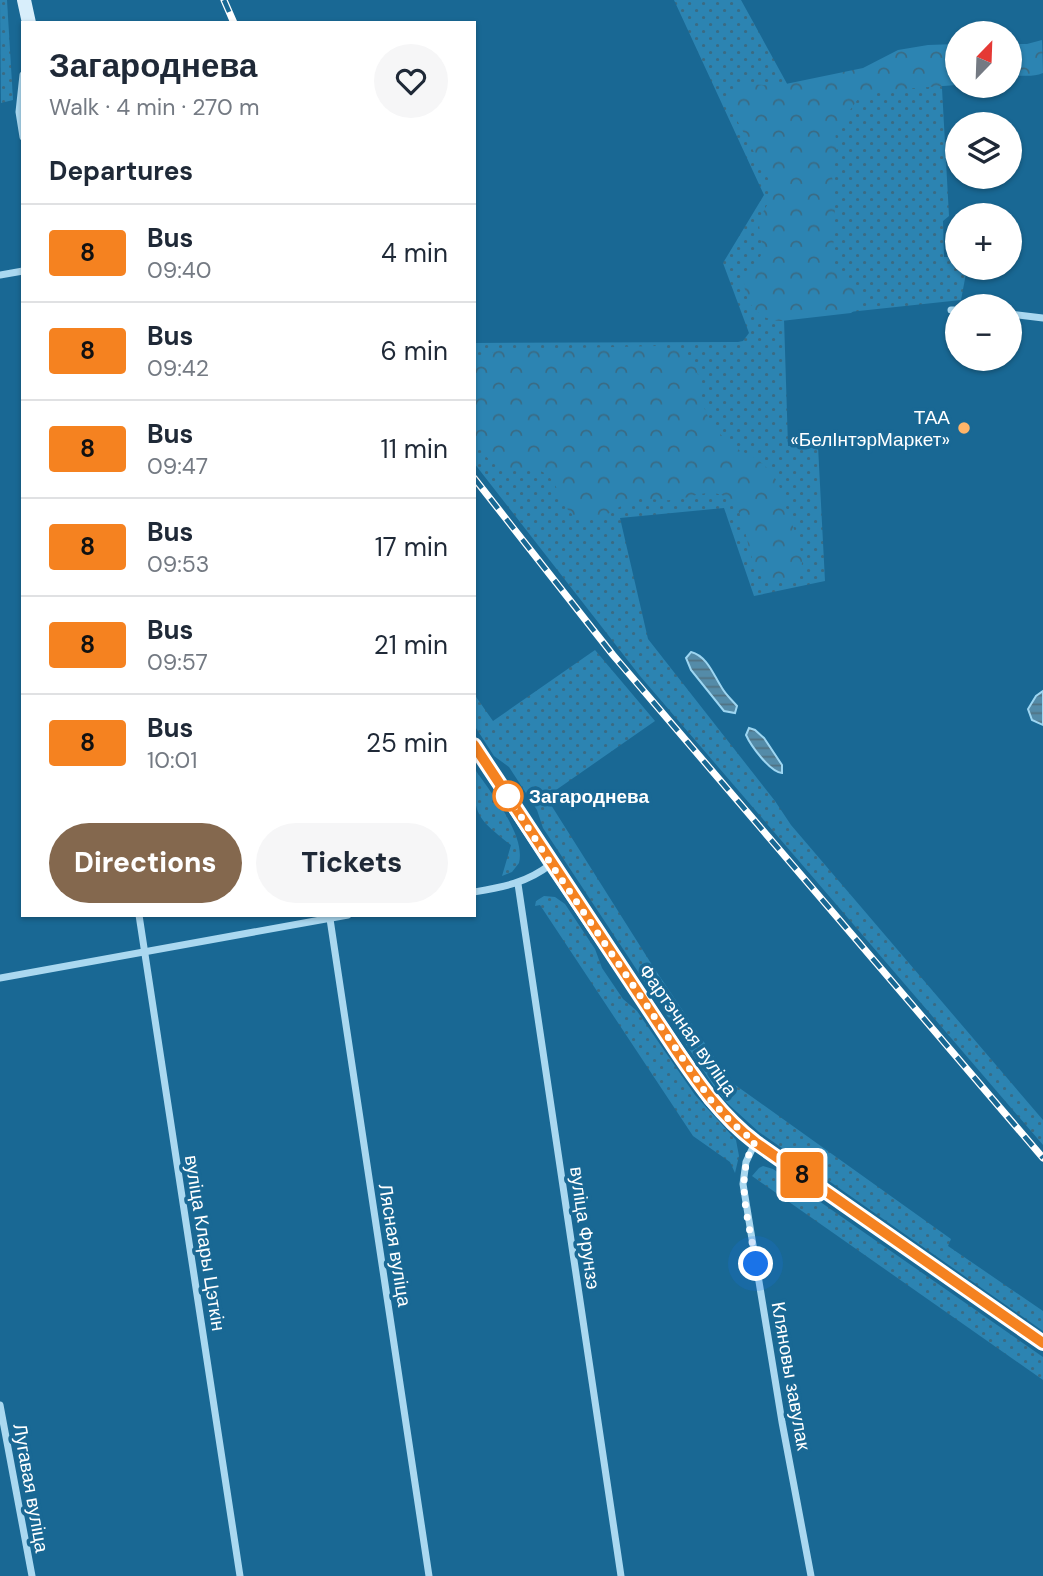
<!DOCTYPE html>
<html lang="en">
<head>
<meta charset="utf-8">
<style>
	body { margin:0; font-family:"DM Sans",sans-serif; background:#f6f6f7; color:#1f2937; height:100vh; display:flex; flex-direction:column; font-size:26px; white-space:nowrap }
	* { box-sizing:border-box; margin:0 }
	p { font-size:23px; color:#747a83 }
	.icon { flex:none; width:38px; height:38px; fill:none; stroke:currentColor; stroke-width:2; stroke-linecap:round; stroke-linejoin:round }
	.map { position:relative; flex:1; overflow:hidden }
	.panel { position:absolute; left:21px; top:21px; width:455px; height:896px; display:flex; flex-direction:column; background:#fff; border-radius:0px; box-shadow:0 2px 5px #0004 }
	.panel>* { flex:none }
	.badge { padding:0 14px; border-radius:5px; font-size:24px; line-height:46px }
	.needle { width:46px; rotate:23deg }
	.tools { position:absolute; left:945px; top:21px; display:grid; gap:14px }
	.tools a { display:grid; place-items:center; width:77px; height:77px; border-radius:50%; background:#fff; box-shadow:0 2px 5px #0004; font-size:35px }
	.you { position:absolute; width:35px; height:35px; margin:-18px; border:5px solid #fff; border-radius:50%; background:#1a73e8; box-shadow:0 0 0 10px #1a73e833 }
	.map>.badge { position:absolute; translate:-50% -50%; box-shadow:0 0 0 4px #fff }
	h2 { padding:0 28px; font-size:26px; line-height:63px }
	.round { display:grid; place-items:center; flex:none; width:74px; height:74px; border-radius:37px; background:#f6f6f7 }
	.head { display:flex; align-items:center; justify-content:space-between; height:119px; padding:0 28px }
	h1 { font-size:33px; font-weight:800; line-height:52px }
	.action { display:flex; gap:14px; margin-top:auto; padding:14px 28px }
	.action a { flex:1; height:80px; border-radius:42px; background:#84684e; color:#fff; font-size:28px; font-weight:800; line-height:80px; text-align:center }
	.action a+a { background:#f6f6f7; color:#1f2937 }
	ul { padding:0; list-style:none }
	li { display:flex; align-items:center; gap:21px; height:98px; padding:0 28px; border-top:2px solid #e0e1e3 }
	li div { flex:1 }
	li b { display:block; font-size:26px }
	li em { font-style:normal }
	li .badge { min-width:77px; font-weight:700; text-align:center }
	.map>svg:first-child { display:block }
	.grass { fill:url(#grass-dots) }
	.forest { fill:url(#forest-crowns) }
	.water { fill:url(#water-rules); stroke:#9dd6f2; stroke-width:2 }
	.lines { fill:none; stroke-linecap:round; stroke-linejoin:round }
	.street { stroke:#aad8f0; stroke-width:7 }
	.secondary { stroke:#d8eefb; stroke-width:14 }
	.rail-casing { stroke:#fff; stroke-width:7 }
	.rail { stroke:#196894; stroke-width:4.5; stroke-dasharray:13; stroke-linecap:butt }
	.line-casing { stroke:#fff; stroke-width:16 }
	.line { stroke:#f58220; stroke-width:10 }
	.walk { stroke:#fff; stroke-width:7; stroke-dasharray:0 12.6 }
	.poi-dot { fill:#ffb569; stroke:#196894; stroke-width:2.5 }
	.stop-dot { fill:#fff; stroke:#f58220; stroke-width:3.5 }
	.labels { text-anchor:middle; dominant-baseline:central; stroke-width:7; stroke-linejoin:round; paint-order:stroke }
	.poi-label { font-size:19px; fill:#fff; stroke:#196894; text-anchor:end }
	.stop-label { font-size:19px; font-weight:bold; fill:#fff; stroke:#196894; text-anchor:start }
	.street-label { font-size:19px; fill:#fff; stroke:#196894 }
</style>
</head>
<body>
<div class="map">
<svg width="1043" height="1576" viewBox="0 0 1043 1576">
	<defs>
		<pattern id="grass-dots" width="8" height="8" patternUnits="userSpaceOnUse" patternTransform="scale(1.75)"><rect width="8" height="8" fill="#2c84b2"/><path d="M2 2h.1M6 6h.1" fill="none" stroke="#3a6b84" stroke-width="1.8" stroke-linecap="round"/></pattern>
		<pattern id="forest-crowns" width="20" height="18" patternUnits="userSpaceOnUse" patternTransform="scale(1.75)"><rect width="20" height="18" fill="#2c84b2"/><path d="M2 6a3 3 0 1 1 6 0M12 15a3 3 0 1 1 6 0" fill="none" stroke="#3a6b84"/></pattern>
		<pattern id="water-rules" width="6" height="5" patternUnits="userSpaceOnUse" patternTransform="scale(1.75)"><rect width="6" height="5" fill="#548ba8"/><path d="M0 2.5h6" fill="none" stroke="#517283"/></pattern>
	</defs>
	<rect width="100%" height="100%" fill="#196894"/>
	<g class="grass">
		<polygon points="0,0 7,0 13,100 1,103"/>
		<polygon points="674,0 741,0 802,111 940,52 949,216 943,221 944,257 957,257 957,268 967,268 961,300 784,319 788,446 818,446 825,581 754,596 724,508 620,518 648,639 775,801 791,825 1043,1120 1043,1145 640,676 474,463 474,343 738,342 743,341 749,333 723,263 764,195"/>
		<polygon points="595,650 655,721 546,797 654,968 731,1082 951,1239 948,1246 1043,1311 1043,1331 759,1132 727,1103 713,1085 543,828 537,810 509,767 494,756 474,725 474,694 493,721"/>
		<path d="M 474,768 C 490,792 526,834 519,863 L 512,872 L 502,876 L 511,845 C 474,816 474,814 474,768 Z"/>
		<polygon points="544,896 555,897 565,904 595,949 602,968 623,999 637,1011 695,1095 736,1140 739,1156 735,1173 730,1162 693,1136 540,905 535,906 536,901"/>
		<polygon points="763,1166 773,1169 1043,1357 1043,1380 752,1176 759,1168"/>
	</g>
	<g class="forest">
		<path d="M 1042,40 L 1043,73 C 1032,78 1022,74 1010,77 L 1010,44 L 1027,44 Z"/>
		<path d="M 957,44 L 957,85 L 887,90 L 858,99 L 835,131 L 837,152 L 832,175 L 835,207 L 833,253 L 835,266 L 843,277 L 861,294 L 860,306 L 851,313 L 781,321 C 755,320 742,298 744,274 C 749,267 759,261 762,253 C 764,242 757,231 760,220 C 764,206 775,199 771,184 L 731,109 L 728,97 L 734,88 L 749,84 L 776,86 L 863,68 L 898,50 L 928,45 Z"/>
		<path d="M 657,346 C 667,348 678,349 687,356 C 702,368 698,388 703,404 C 708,422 726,444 743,452 C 757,457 771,469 778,483 C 782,492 784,503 788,513 C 793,529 818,576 786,581 C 737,590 757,511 724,496 C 707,488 689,499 672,500 C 660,501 647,497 635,500 C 616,505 604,523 582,519 C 557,513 563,478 538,470 C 526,466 514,472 502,468 C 492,465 477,448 474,438 C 473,432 474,423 474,416 C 474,397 474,378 474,358 L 500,350 Z"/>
	</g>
	<g class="water">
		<path d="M 691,652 C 707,656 713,674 722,688 C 726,695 732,700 737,706 L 735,713 L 724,711 L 691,670 L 686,658 Z"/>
		<polygon points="1043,691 1043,725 1032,720 1028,709 1036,696"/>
		<path d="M 749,728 L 755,730 L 764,738 L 782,765 L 782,773 C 770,772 751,746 746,735 Z"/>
	</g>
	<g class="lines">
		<g class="street">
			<polyline points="23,75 19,112 23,137"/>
			<polyline points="0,275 23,271"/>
			<polyline points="951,310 957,310"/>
			<polyline points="1010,314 1043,318"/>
			<polyline points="518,884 621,1576"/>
			<path d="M 474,892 C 503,887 527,883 551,864"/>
			<polyline points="139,915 240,1576"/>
			<polyline points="330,919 429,1576"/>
			<polyline points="0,978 348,915"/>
			<polyline points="755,1143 746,1162 743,1184 782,1422 811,1576"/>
			<polyline points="0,1405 32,1576"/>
		</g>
		<g class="secondary">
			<polyline points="24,0 29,23"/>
			<polyline points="474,745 551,864 710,1099 732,1123 755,1142 1043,1343"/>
		</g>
		<g class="rail-casing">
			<g id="rail">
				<polyline points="224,0 234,23"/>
				<polyline points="474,478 613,655 1043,1158"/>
			</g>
		</g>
		<use href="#rail" class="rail"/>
	</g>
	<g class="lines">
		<g class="line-casing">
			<path id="line" d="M 474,745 L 676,1050 C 699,1084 722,1117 755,1142 L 1043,1343"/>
		</g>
		<use href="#line" class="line"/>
		<path class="walk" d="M 508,796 L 551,864 L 710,1099 L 732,1123 L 755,1142 C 733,1178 750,1224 756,1264"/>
	</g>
	<circle class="poi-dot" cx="964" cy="428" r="7"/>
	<circle class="stop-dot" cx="508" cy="796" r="14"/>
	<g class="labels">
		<g class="poi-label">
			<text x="950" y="417">ТАА<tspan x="950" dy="22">«БелІнтэрМаркет»</tspan></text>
		</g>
		<g class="stop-label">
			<text x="529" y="796">Загароднева</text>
		</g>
		<g class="street-label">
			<text transform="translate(688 1030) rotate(55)">Фартэчная вуліца</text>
			<text transform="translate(585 1228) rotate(82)">вуліца Фрунзэ</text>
			<text transform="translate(205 1243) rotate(81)">вуліца Клары Цэткін</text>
			<text transform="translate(395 1245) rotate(81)">Лясная вуліца</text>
			<text transform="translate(791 1376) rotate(80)">Кляновы завулак</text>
			<text transform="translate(31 1488) rotate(80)">Лугавая вуліца</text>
		</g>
	</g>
</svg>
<div class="tools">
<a><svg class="needle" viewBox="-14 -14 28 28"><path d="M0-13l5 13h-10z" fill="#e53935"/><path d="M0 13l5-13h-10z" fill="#747a83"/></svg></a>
<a><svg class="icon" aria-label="layers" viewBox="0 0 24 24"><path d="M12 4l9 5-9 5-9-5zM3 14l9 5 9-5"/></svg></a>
<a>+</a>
<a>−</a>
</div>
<div class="you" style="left:756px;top:1264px"></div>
<b class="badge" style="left:802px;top:1175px;background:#f58220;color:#111">8</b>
<section class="panel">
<div class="head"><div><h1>Загароднева</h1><p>Walk · 4 min · 270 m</p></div><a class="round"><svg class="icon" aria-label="heart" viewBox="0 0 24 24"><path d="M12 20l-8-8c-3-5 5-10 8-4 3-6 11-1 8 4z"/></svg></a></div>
<h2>Departures</h2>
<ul>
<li><span class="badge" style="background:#f58220;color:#111">8</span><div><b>Bus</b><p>09:40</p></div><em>4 min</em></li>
<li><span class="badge" style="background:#f58220;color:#111">8</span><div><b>Bus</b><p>09:42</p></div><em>6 min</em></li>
<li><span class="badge" style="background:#f58220;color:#111">8</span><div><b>Bus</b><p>09:47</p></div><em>11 min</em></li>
<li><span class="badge" style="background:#f58220;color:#111">8</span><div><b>Bus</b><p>09:53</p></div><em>17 min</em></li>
<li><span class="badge" style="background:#f58220;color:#111">8</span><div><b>Bus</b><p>09:57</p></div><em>21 min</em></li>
<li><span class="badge" style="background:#f58220;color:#111">8</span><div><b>Bus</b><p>10:01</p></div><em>25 min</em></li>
</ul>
<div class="action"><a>Directions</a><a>Tickets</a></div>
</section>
</div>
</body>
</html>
